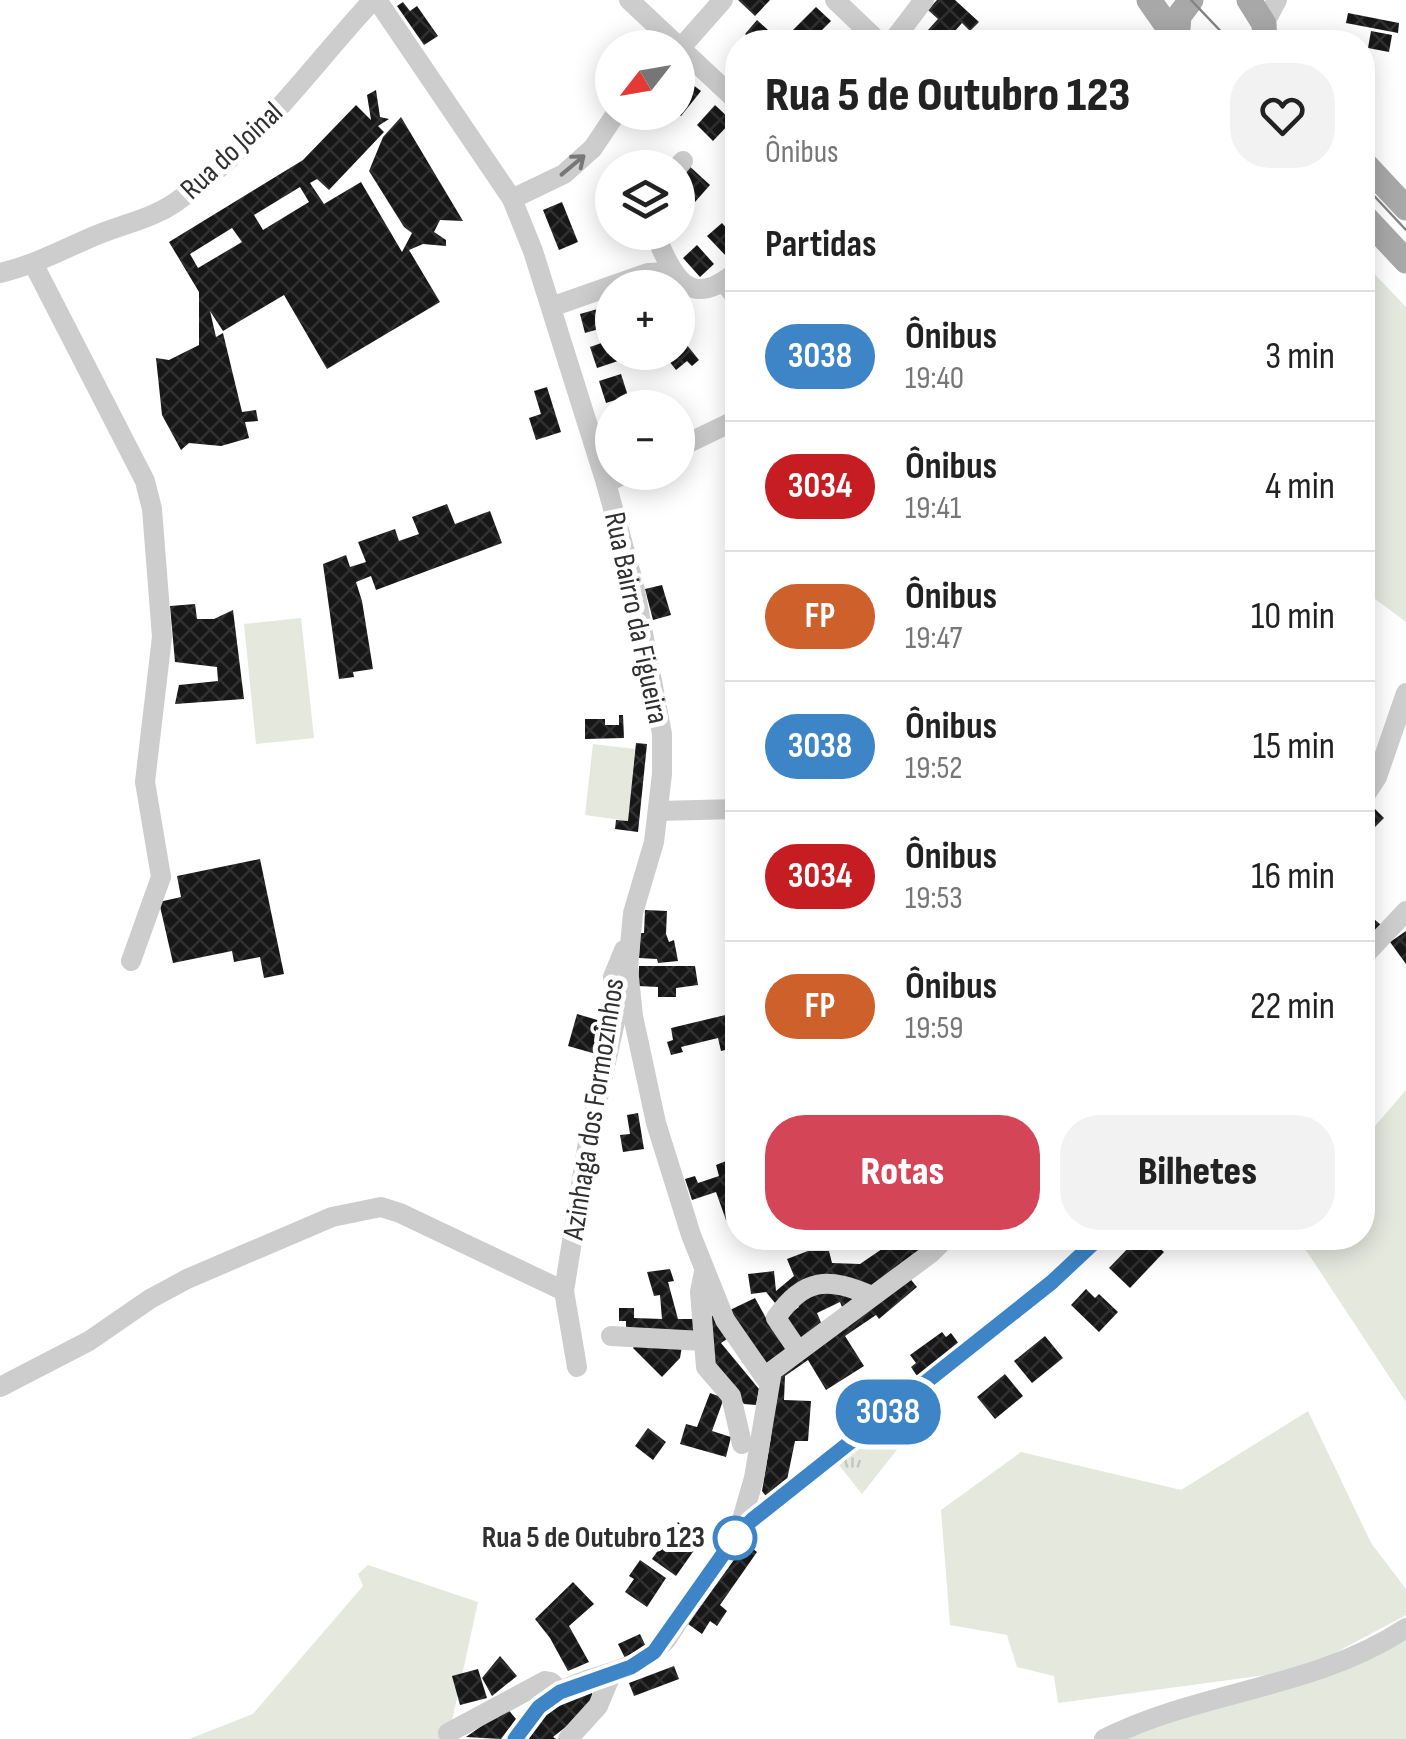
<!DOCTYPE html>
<html lang="pt">
<head>
<meta charset="utf-8">
<style>
	body { margin:0; font-family:"Sofia Sans Condensed",sans-serif; background:#f2f2f2; color:#222; height:100vh; display:flex; flex-direction:column; font-size:38px; white-space:nowrap }
	* { box-sizing:border-box; margin:0 }
	p { font-size:32px; color:#767676 }
	.icon { flex:none; width:55px; height:55px; fill:none; stroke:currentColor; stroke-width:2; stroke-linecap:round; stroke-linejoin:round }
	.map { position:relative; flex:1; overflow:hidden }
	.drawer { position:absolute; left:725px; top:30px; width:650px; height:1220px; display:flex; flex-direction:column; background:#fff; border-radius:40px; box-shadow:0 5px 25px #0003 }
	.drawer>* { flex:none }
	.badge { padding:0 20px; border-radius:32px; font-size:35px; line-height:65px }
	.needle { width:65px; rotate:239deg }
	.buttons { position:absolute; left:595px; top:30px; display:grid; gap:20px }
	.buttons a { display:grid; place-items:center; width:100px; height:100px; border-radius:50%; background:#fff; box-shadow:0 5px 25px #0003; font-size:50px }
	.map>.badge { position:absolute; translate:-50% -50%; box-shadow:0 0 0 5px #fff }
	h2 { padding:0 40px; font-size:38px; line-height:90px }
	.round { display:grid; place-items:center; flex:none; width:105px; height:105px; border-radius:40px; background:#f2f2f2 }
	.headline { display:flex; align-items:center; justify-content:space-between; height:170px; padding:0 40px }
	h1 { font-size:48px; font-weight:800; line-height:75px }
	.primary-button { display:flex; gap:20px; margin-top:auto; padding:20px 40px }
	.primary-button a { flex:1; height:115px; border-radius:40px; background:#d44558; color:#fff; font-size:40px; font-weight:800; line-height:115px; text-align:center }
	.primary-button a+a { background:#f2f2f2; color:#222 }
	ul { padding:0; list-style:none }
	li { display:flex; align-items:center; gap:30px; height:130px; padding:0 40px; border-top:2px solid #e0e0e0 }
	li div { flex:1 }
	li b { display:block; font-size:38px }
	li em { font-style:normal }
	li .badge { min-width:110px; font-weight:700; text-align:center }
	.map>svg:first-child { display:block }
	.grass { fill:#e4e8dd }
	.park { fill:url(#park-tufts) }
	.building { fill:url(#building-cross-hatch); fill-rule:evenodd }
	.lines { fill:none; stroke-linecap:round; stroke-linejoin:round }
	.minor { stroke:#cdcdcd; stroke-width:20 }
	.major { stroke:#a8a8a8; stroke-width:25 }
	.tram { stroke:#858585; stroke-width:2.5 }
	.oneway { stroke:#777 }
	.line-casing { stroke:#fff; stroke-width:22 }
	.line { stroke:#3d85c6; stroke-width:15 }
	.stop-dot { fill:#fff; stroke:#3d85c6; stroke-width:5 }
	.labels { text-anchor:middle; dominant-baseline:central; stroke-width:10; stroke-linejoin:round; paint-order:stroke }
	.street-label { font-size:30px; fill:#303030; stroke:#fff }
	.stop-label { font-size:30px; font-weight:bold; fill:#303030; stroke:#fff; text-anchor:end }
</style>
</head>
<body>
<div class="map">
<svg width="1406" height="1739" viewBox="0 0 1406 1739">
	<defs>
		<pattern id="park-tufts" width="24" height="20" patternUnits="userSpaceOnUse" patternTransform="scale(2.5)"><rect width="24" height="20" fill="#e4e8dd"/><path d="M3 7l-1-3M5 7V3M7 7l1-3M15 17l-1-3M17 17v-4M19 17l1-3" fill="none" stroke="#c4c7be"/></pattern>
		<pattern id="building-cross-hatch" width="8" height="8" patternUnits="userSpaceOnUse" patternTransform="scale(2.5)"><rect width="8" height="8" fill="#171717"/><path d="M0 0l8 8M0 8l8-8" fill="none" stroke="#303030"/></pattern>
	</defs>
	<rect width="100%" height="100%" fill="#fff"/>
	<g class="grass">
		<polygon points="1363,262 1406,307 1406,622 1363,590"/>
		<polygon points="301,618 314,738 256,744 244,624"/>
		<polygon points="593,744 635,749 628,821 585,815"/>
		<polygon points="1406,1090 1406,1402 1298,1238 1362,1238 1363,1140"/>
		<polygon points="1308,1411 1371,1543 1406,1589 1406,1615 1303,1670 1058,1703 1054,1676 1017,1667 1007,1635 950,1625 941,1510 1021,1452 1181,1490"/>
		<polygon points="368,1565 478,1602 448,1739 189,1739 253,1714 363,1586 358,1574"/>
		<polygon points="1406,1628 1406,1739 1104,1739 1240,1694"/>
	</g>
	<polygon class="park" points="883,1429 900,1446 862,1494 839,1465"/>
	<g class="building">
		<polygon points="738,0 770,0 755,16"/>
		<polygon points="937,0 955,0 979,22 970,31 962,23 945,42 917,42 938,19 928,10"/>
		<polygon points="403,2 410,11 417,6 438,36 424,45 397,6"/>
		<polygon points="816,7 831,21 810,42 804,42 792,31"/>
		<polygon points="1348,13 1399,23 1398,33 1346,23"/>
		<polygon points="757,20 780,41 778,42 755,42 745,34"/>
		<polygon points="1371,31 1392,35 1389,52 1368,48"/>
		<polygon points="680,75 701,91 681,116 678,114"/>
		<path d="M 376,90 L 380,117 L 389,119 L 378,126 L 384,132 L 329,190 L 317,179 L 310,183 L 324,204 L 361,182 L 402,252 L 412,233 L 404,227 L 369,171 L 383,137 L 401,117 L 463,221 L 440,220 L 434,232 L 446,240 L 446,246 L 423,244 L 409,250 L 440,302 L 327,369 L 284,295 L 223,331 L 210,311 L 216,337 L 223,333 L 242,412 L 256,410 L 258,421 L 245,422 L 249,438 L 221,446 L 189,443 L 181,450 L 162,415 L 156,358 L 169,360 L 199,345 L 199,292 L 169,242 L 303,160 L 356,105 L 371,120 L 367,95 ZM 300,187 L 309,202 L 263,230 L 254,215 ZM 232,228 L 242,242 L 198,268 L 190,254 Z"/>
		<polygon points="715,105 732,121 713,141 697,125"/>
		<polygon points="686,163 710,185 695,202 678,187 678,172"/>
		<polygon points="562,202 578,242 559,250 543,210"/>
		<polygon points="722,223 738,241 725,255 707,236"/>
		<polygon points="697,245 714,264 700,277 683,258"/>
		<polygon points="601,308 606,327 585,333 580,314"/>
		<polygon points="678,334 699,360 692,366 687,361 676,370 662,352 678,352"/>
		<polygon points="610,340 618,361 597,368 590,347"/>
		<polygon points="621,374 628,396 606,403 599,381"/>
		<polygon points="547,387 561,432 536,440 529,418 541,414 534,391"/>
		<polygon points="447,504 455,524 490,511 502,543 376,590 371,576 356,582 362,601 373,669 353,672 354,677 339,679 323,564 346,555 350,567 366,562 358,542 395,529 399,541 419,534 412,517"/>
		<polygon points="662,585 671,615 653,620 645,589"/>
		<polygon points="195,604 197,619 214,619 233,610 244,699 175,704 179,685 218,681 217,667 175,662 170,606"/>
		<polygon points="619,715 623,715 624,738 585,739 585,719 605,719 605,725 619,725"/>
		<polygon points="636,743 647,744 638,832 615,829 616,820 628,821"/>
		<polygon points="1368,802 1384,818 1362,840 1362,808"/>
		<polygon points="260,859 284,974 264,978 260,957 234,962 232,951 173,963 159,902 181,897 177,876"/>
		<polygon points="1362,909 1381,925 1362,947"/>
		<polygon points="645,910 667,911 666,934 669,942 674,940 678,961 658,963 657,959 639,958 640,933 644,933"/>
		<polygon points="1406,931 1406,964 1390,942"/>
		<polygon points="639,966 695,966 698,985 676,988 676,997 658,997 658,987 638,986"/>
		<polygon points="738,1012 738,1047 721,1051 718,1038 681,1047 683,1052 671,1055 667,1042 673,1040 671,1028"/>
		<polygon points="577,1014 611,1024 603,1056 568,1046"/>
		<polygon points="638,1113 644,1149 623,1152 620,1135 630,1134 627,1115"/>
		<polygon points="726,1161 738,1205 738,1216 726,1220 716,1192 692,1200 685,1179 695,1176 698,1183 719,1176 716,1165"/>
		<polygon points="898,1238 936,1238 866,1291 837,1279 775,1303 766,1292 751,1294 748,1274 774,1271 776,1291 794,1276 787,1259 808,1251 829,1251 832,1263 860,1264"/>
		<polygon points="1138,1238 1148,1238 1164,1252 1130,1288 1109,1268"/>
		<polygon points="670,1269 674,1281 668,1282 678,1319 697,1319 697,1337 626,1333 626,1321 619,1321 619,1308 634,1308 634,1318 662,1319 660,1295 654,1296 647,1272"/>
		<polygon points="907,1275 917,1287 879,1319 876,1315 845,1336 864,1366 826,1390 808,1360 785,1376 784,1400 811,1401 808,1441 795,1441 787,1480 769,1500 762,1491 771,1437 775,1374"/>
		<polygon points="832,1286 857,1300 842,1307 840,1302 817,1313 823,1327 797,1344 780,1320 799,1307 796,1303"/>
		<polygon points="1086,1289 1095,1298 1099,1294 1118,1312 1099,1332 1071,1305"/>
		<polygon points="755,1298 773,1331 779,1327 793,1348 768,1369 730,1310"/>
		<polygon points="714,1315 727,1339 721,1343 759,1389 756,1405 744,1404 710,1364 706,1319"/>
		<polygon points="942,1332 946,1337 951,1333 962,1348 919,1379 911,1367 916,1363 910,1355"/>
		<polygon points="1045,1336 1063,1358 1032,1383 1014,1361"/>
		<polygon points="639,1339 682,1346 680,1358 662,1377 633,1348"/>
		<polygon points="1005,1374 1023,1396 995,1419 977,1397"/>
		<polygon points="710,1393 724,1398 712,1431 731,1437 726,1457 680,1444 686,1424 697,1427"/>
		<polygon points="648,1428 666,1442 653,1460 635,1446"/>
		<polygon points="678,1522 702,1539 676,1576 652,1559"/>
		<polygon points="746,1543 757,1552 720,1605 727,1611 717,1626 710,1621 702,1634 688,1624"/>
		<polygon points="640,1560 666,1578 647,1607 625,1592 634,1579 629,1576"/>
		<polygon points="573,1582 594,1604 569,1626 589,1662 568,1671 550,1638 535,1619"/>
		<polygon points="640,1634 647,1649 626,1660 618,1644"/>
		<polygon points="500,1656 517,1676 492,1696 482,1678"/>
		<polygon points="674,1666 679,1679 634,1696 629,1683"/>
		<polygon points="478,1669 487,1698 460,1705 452,1676"/>
		<polygon points="592,1693 596,1703 553,1737 556,1739 528,1739 549,1710"/>
		<polygon points="507,1708 516,1719 501,1739 466,1737"/>
	</g>
	<g class="lines">
		<g class="minor">
			<polyline points="377,0 512,199 533,251 606,483 634,585 662,734 662,774 654,842 633,913 628,968 633,1016 656,1123 691,1235 725,1320 768,1382"/>
			<polyline points="629,0 738,102"/>
			<polyline points="835,0 879,42"/>
			<polyline points="1264,24 1277,0"/>
			<polyline points="892,42 924,0"/>
			<polyline points="678,51 723,0"/>
			<polyline points="677,168 683,161"/>
			<polyline points="512,199 564,174 593,148 617,112"/>
			<path d="M 654,232 C 673,276 689,313 738,270"/>
			<polyline points="34,265 145,481 152,509 162,637 145,782 161,877 131,961"/>
			<path d="M 0,273 C 34,265 60,251 92,237 C 119,225 152,219 176,202 C 255,148 309,69 373,0"/>
			<polyline points="724,282 738,300"/>
			<polyline points="551,307 648,273 671,272"/>
			<polyline points="678,448 738,419"/>
			<polyline points="606,483 628,472"/>
			<polyline points="1362,800 1377,777 1406,693"/>
			<polyline points="658,811 738,809"/>
			<polyline points="1362,958 1406,911"/>
			<polyline points="704,1272 700,1292 706,1367 731,1396 742,1444"/>
			<polyline points="611,1336 703,1341"/>
			<path d="M 797,1349 L 776,1318 C 804,1277 829,1277 872,1296"/>
			<polyline points="577,1367 564,1291 588,1142 616,1017 613,977 624,950"/>
			<polyline points="0,1387 89,1341 150,1299 187,1279 332,1217 381,1207 400,1213 564,1291"/>
			<polyline points="739,1530 754,1478 772,1371 931,1253 946,1238"/>
			<polyline points="448,1733 545,1681 551,1682 560,1691"/>
			<path d="M 515,1739 C 527,1720 539,1704 559,1692 C 598,1670 630,1677 666,1640 L 710,1573 L 752,1520 L 1052,1282 L 1099,1238"/>
			<polyline points="568,1739 598,1706 611,1675"/>
			<path d="M 1104,1739 C 1201,1690 1314,1689 1406,1628"/>
		</g>
		<g class="major">
			<polyline points="1149,0 1175,37"/>
			<polyline points="1249,0 1264,24 1265,42"/>
			<polyline points="1177,42 1179,16 1191,0"/>
			<polyline points="1362,161 1406,208"/>
			<polyline points="1362,214 1406,261"/>
		</g>
		<g class="tram">
			<polyline points="1191,0 1231,42"/>
			<polyline points="1362,183 1406,230"/>
		</g>
	</g>
	<defs><path id="oneway-shaft" d="M-6 0H5M1.5-3L5.5 0L1.5 3" fill="none" stroke-width="1.6" stroke-linecap="round" stroke-linejoin="round" transform="scale(2.5)"/></defs>
	<use class="oneway" href="#oneway-shaft" transform="translate(573 165) rotate(-40)"/>
	<g class="lines">
		<g class="line-casing">
			<polyline id="line" points="515,1739 539,1707 560,1692 631,1667 654,1652 736,1536 752,1520 1052,1282 1099,1238"/>
		</g>
		<use href="#line" class="line"/>
	</g>
	<circle class="stop-dot" cx="735" cy="1538" r="20"/>
	<g class="labels">
		<g class="street-label">
			<text transform="translate(232 151) rotate(-43)">Rua do Joinal</text>
			<text transform="translate(636 618) rotate(78)">Rua Bairro da Figueira</text>
			<text transform="translate(594 1109) rotate(-81)">Azinhaga dos Formozinhos</text>
		</g>
		<g class="stop-label">
			<text x="705" y="1538">Rua 5 de Outubro 123</text>
		</g>
	</g>
</svg>
<div class="buttons">
<a><svg class="needle" viewBox="-14 -14 28 28"><path d="M0-13l5 13h-10z" fill="#e53935"/><path d="M0 13l5-13h-10z" fill="#767676"/></svg></a>
<a><svg class="icon" aria-label="layers" viewBox="0 0 24 24"><path d="M12 4l9 5-9 5-9-5zM3 14l9 5 9-5"/></svg></a>
<a>+</a>
<a>−</a>
</div>
<b class="badge" style="left:888px;top:1412px;background:#3d85c6;color:#fff">3038</b>
<section class="drawer">
<div class="headline"><div><h1>Rua 5 de Outubro 123</h1><p>Ônibus</p></div><a class="round"><svg class="icon" aria-label="heart" viewBox="0 0 24 24"><path d="M12 20l-8-8c-3-5 5-10 8-4 3-6 11-1 8 4z"/></svg></a></div>
<h2>Partidas</h2>
<ul>
<li><span class="badge" style="background:#3d85c6;color:#fff">3038</span><div><b>Ônibus</b><p>19:40</p></div><em>3 min</em></li>
<li><span class="badge" style="background:#c61d23;color:#fff">3034</span><div><b>Ônibus</b><p>19:41</p></div><em>4 min</em></li>
<li><span class="badge" style="background:#ce612b;color:#fff">FP</span><div><b>Ônibus</b><p>19:47</p></div><em>10 min</em></li>
<li><span class="badge" style="background:#3d85c6;color:#fff">3038</span><div><b>Ônibus</b><p>19:52</p></div><em>15 min</em></li>
<li><span class="badge" style="background:#c61d23;color:#fff">3034</span><div><b>Ônibus</b><p>19:53</p></div><em>16 min</em></li>
<li><span class="badge" style="background:#ce612b;color:#fff">FP</span><div><b>Ônibus</b><p>19:59</p></div><em>22 min</em></li>
</ul>
<div class="primary-button"><a>Rotas</a><a>Bilhetes</a></div>
</section>
</div>
</body>
</html>
